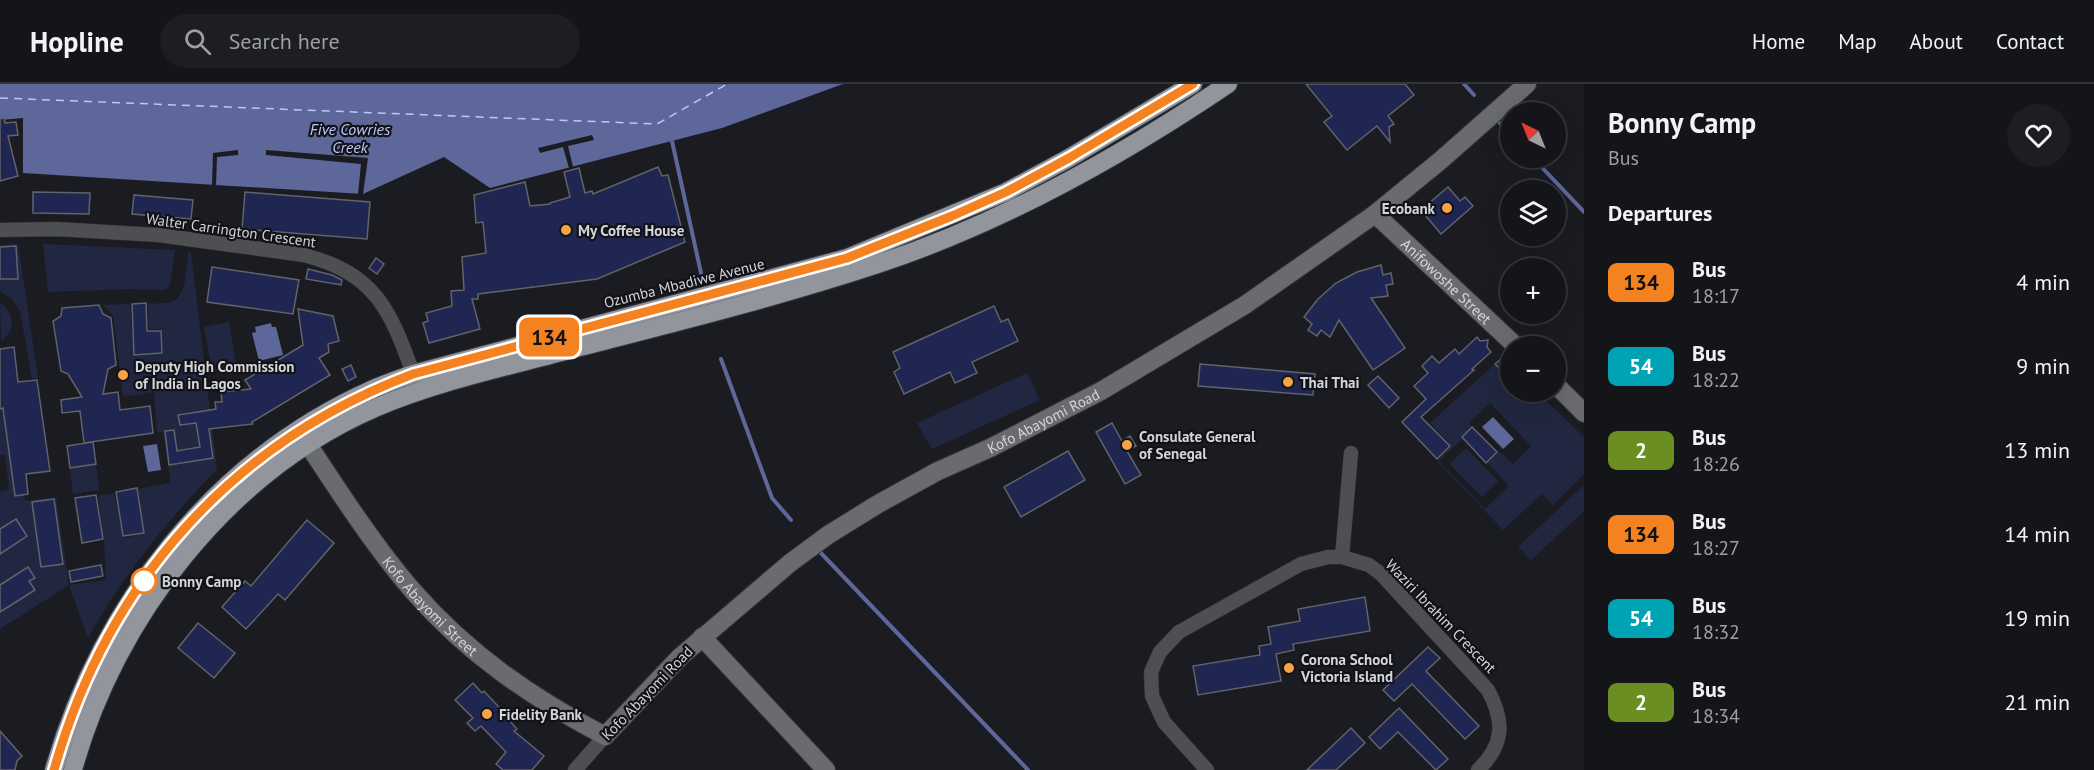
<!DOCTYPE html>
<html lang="en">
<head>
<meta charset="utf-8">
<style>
	body { margin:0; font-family:"PT Sans",sans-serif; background:#1d1e22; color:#f1f3f6; height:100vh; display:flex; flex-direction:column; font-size:22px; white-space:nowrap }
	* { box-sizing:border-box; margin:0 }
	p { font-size:20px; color:#9d9fa2 }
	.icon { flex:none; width:33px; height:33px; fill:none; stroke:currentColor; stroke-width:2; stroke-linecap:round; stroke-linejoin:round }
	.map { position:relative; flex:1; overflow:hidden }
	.side { display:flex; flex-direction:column; background:#141519; width:510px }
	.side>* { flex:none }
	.badge { padding:0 12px; border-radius:9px; font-size:21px; line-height:39px }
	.needle { width:39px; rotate:317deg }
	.controls { position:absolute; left:1500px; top:18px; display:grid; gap:12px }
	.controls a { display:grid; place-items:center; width:66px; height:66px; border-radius:50%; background:#141519; box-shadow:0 6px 24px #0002,0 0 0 2px #333438; font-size:30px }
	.map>.badge { position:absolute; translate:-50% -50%; box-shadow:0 0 0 3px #fff }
	h2 { padding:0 24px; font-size:22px; line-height:54px }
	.round { display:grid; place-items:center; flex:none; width:63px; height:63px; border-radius:32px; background:#1d1e22 }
	.overview { display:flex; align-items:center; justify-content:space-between; height:102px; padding:0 24px }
	h1 { font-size:28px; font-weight:700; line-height:45px }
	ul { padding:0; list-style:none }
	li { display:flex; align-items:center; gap:18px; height:84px; padding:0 24px }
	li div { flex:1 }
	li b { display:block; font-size:22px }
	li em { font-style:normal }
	li .badge { min-width:66px; font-weight:700; text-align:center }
	header { display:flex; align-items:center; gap:36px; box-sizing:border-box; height:84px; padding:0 30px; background:#141519; border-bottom:2px solid #333438 }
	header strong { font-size:28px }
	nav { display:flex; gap:33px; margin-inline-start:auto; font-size:21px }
	.search { width:420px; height:54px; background:#1d1e22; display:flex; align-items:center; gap:15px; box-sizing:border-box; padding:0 21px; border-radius:33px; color:#9d9fa2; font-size:22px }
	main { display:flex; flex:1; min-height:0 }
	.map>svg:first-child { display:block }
	.green { fill:#222741; fill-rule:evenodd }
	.water { fill:#5d6799 }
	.pier { fill:#1b1c21 }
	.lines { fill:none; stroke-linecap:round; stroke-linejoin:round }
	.stream { stroke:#5d6799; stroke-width:4 }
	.ferry { stroke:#bdc8f6; stroke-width:1.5; stroke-dasharray:8 6; stroke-linecap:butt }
	.building { fill:#202652; stroke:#626369; stroke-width:1.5 }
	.street-casing { stroke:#35363b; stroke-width:15 }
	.secondary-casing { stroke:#35363b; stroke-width:20 }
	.highway-casing { stroke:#35363b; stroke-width:20 }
	.street { stroke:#4e4f51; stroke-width:14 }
	.secondary { stroke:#6a6b6f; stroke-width:18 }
	.highway { stroke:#93959c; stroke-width:18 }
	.line-casing { stroke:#fff; stroke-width:14 }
	.line { stroke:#f58220; stroke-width:9 }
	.poi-dot { fill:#f6a247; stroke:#121318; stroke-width:2 }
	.stop-dot { fill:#fff; stroke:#f58220; stroke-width:3 }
	.labels { text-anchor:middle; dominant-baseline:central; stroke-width:4.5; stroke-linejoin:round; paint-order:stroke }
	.poi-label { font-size:15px; font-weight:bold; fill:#d4d5d9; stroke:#121318; text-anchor:start }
	.street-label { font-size:15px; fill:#d4d5d9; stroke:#121318 }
	.stop-label { font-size:15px; font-weight:bold; fill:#d4d5d9; stroke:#121318; text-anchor:start }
	.water-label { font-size:16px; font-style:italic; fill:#bdc8f6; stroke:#121318 }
</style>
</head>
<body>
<header>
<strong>Hopline</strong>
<div class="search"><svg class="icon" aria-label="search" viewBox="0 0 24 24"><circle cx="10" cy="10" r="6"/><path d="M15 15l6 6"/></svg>Search here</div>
<nav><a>Home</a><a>Map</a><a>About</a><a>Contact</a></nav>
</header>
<main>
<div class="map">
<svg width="1584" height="686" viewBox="0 0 1584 686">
	<rect width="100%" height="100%" fill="#1b1c21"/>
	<g class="green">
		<polygon points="18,160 38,294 32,295 20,227 12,215 0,207 0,161"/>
		<polygon points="43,160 175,166 170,201 168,204 164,206 129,205 48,208"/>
		<path d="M 188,168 L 191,168 L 217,385 C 167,437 123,491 88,554 L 69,501 L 0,545 L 0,528 L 35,506 L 29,497 L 35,493 L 28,483 L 0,501 L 0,470 L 27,452 L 16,435 L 0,445 L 0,407 L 9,405 L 5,371 L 0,371 L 0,325 L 11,323 L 25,417 L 56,413 L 69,501 L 106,496 L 104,456 L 98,412 L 114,409 L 123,454 L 145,450 L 138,405 L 171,399 L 163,348 L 157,348 L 154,308 L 123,313 L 113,231 L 103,221 L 130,220 L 134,272 L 163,270 L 161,245 L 149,245 L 147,220 C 155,219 164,220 172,218 C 188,211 186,182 188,168 ZM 54,415 L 63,479 L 42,483 L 32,418 Z"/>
		<path d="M 0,218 C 14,230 17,245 1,257 Z"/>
		<polygon points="229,238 237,284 212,288 204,243"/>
		<path d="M 1495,280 L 1504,289 L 1510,282 L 1510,308 L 1522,308 L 1527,312 L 1533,308 L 1537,308 L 1584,353 L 1584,390 L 1553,421 L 1542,410 L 1503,446 L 1437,377 L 1452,362 L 1430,339 ZM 1490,319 L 1531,362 L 1513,380 L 1499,367 L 1487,378 L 1509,402 L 1485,425 L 1439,377 L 1462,355 L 1461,353 L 1472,343 L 1469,339 Z"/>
		<polygon points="1027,289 1040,316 932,365 917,339"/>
		<polygon points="1466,364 1498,397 1482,413 1450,380"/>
		<polygon points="96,380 99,406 73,410 70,384"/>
		<polygon points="1584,401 1584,427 1531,476 1518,463"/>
	</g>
	<g class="water">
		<polygon points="0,0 843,0 722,44 490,104 444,73 363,110 23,89 23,34 0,36"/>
		<polygon points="271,239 272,243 276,243 283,271 259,277 252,249 256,248 255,243"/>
		<polygon points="1493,333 1514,355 1503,365 1482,343"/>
		<polygon points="157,360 161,386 148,388 143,362"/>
	</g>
	<g class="pier">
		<polygon points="592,51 594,56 568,62 573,83 569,84 563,63 540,69 538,64"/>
		<polygon points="238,66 238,71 217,73 216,101 212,101 213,69"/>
		<polygon points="266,66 368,74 363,110 358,110 361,80 266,71"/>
	</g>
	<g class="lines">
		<g class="stream">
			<polyline points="1464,0 1474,11"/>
			<polyline points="1499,38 1510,50"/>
			<polyline points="672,57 701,189"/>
			<polyline points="1533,74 1584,128"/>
			<polyline points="721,275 772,414 791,436"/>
			<polyline points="819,467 1028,686"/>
		</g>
		<polyline class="ferry" points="0,14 657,40 727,0"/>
	</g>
	<g class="building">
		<polygon points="1306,0 1405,0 1414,11 1388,32 1394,40 1389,43 1390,58 1377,42 1347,66 1324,38 1332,32"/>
		<polygon points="4,34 5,39 16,38 18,51 8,52 18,92 0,97 0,35"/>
		<polygon points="658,83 662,92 668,91 685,158 597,195 478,210 478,215 472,215 480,245 429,259 423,239 428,237 426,229 452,222 451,207 464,206 462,173 486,169 483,138 476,139 474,111 525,98 530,122 550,120 550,119 570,113 564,88 579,84 585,109 592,107 593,110"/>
		<polygon points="1448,103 1460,117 1465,113 1473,122 1441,150 1421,126"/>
		<polygon points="33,108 90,109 89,130 33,129"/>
		<polygon points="245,108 370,118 367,155 242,145"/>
		<polygon points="134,111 193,116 191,135 132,130"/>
		<polygon points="16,162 18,195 0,195 0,163"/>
		<polygon points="376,174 384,180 377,190 369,184"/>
		<polygon points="1381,181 1383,191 1391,189 1393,200 1386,201 1388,212 1371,214 1405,264 1373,286 1339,236 1330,253 1321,246 1317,252 1308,246 1312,240 1304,233 1318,215 1336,199 1357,188"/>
		<polygon points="212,183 299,196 293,230 207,218"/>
		<polygon points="308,185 332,191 342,196 341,201 306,195"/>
		<polygon points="146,219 147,247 161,247 162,269 134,271 132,220"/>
		<polygon points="99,221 103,230 111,234 116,281 108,285 103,310 118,308 120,326 150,322 153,349 84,359 80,327 62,329 61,316 82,313 68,290 61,287 53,237 61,232 62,224"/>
		<polygon points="994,222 1001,238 1008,235 1018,257 972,278 977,289 955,299 950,288 904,310 894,288 900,284 893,268"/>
		<polygon points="298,225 333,232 339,257 328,260 329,268 319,274 330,291 252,338 253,340 209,345 213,374 169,381 165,347 174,346 177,367 200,363 196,339 180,341 178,331 216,325 215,318 222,318 221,308 251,305 245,296 303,261"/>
		<polygon points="1477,253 1480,257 1488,256 1487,263 1491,268 1472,285 1474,286 1421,333 1450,362 1437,375 1402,338 1426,315 1414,302 1428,289 1422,282 1432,272 1439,279 1455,265 1459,270"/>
		<polygon points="14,263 18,298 37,296 50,387 26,390 28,410 15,412 3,324 0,325 0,265"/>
		<polygon points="1504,272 1510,279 1510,282 1504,289 1495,280"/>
		<polygon points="1200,280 1315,290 1313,311 1198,302"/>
		<polygon points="351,281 356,293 348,297 342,285"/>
		<polygon points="1378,292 1399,314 1389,324 1368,301"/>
		<polygon points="1112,339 1122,357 1130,352 1136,362 1127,367 1141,391 1125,400 1096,348"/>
		<polygon points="1472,343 1497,368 1486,379 1462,353"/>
		<polygon points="93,358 96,380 70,384 67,362"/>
		<polygon points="1068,367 1085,396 1021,433 1004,403"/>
		<polygon points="137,404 144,449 123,452 116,408"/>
		<polygon points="96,411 103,455 82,459 75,414"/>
		<polygon points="54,415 63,480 41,483 32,418"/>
		<polygon points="16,435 27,452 0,470 0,445"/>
		<polygon points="307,436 334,459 285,516 278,510 246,545 222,523 245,497 251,502"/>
		<polygon points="101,481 103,492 71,498 69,487"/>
		<polygon points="28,483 35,494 29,497 35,506 0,528 0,501"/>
		<polygon points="1365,513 1370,547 1293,560 1294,566 1276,570 1281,597 1198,611 1193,582 1260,571 1259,562 1271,560 1268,543 1300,537 1298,525"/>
		<polygon points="198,539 235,569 214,594 178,564"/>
		<polygon points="1428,563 1440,574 1426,587 1479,642 1465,655 1412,600 1394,617 1383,606"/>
		<polygon points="473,599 482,609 484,607 509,634 508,635 517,645 514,647 544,672 532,686 503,686 496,680 506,668 481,642 475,647 467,639 473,634 455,616"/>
		<polygon points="1399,624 1448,675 1436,686 1398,648 1380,665 1369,653"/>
		<polygon points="1351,644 1365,659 1336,686 1307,686"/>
		<polygon points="0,647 22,672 17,677 15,686 0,686"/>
	</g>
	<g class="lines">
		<g class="street-casing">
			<g id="street">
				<path d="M 0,146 L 56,145 L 158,151 L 304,171 C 380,191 391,230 416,297"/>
				<polyline points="1342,473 1351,369"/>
				<polyline points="575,686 605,652"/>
				<path d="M 1207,686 L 1164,638 L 1152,612 L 1151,588 L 1160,568 L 1179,548 L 1301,480 L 1328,473 L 1342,473 L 1369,481 L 1381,490 L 1488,606 C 1505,638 1504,661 1478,686"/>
			</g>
		</g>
		<g class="secondary-casing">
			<g id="secondary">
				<path id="s1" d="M 1375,130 L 1516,262"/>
				<polyline points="1556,301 1584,329"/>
				<path id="s2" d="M 300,348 C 334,400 373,461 413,507 C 468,570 532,614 605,652 L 680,573 L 790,479 L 828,451 L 878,420 L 938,387 L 990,364 L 1101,307 L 1245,221 L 1375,130 L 1441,76 L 1527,0"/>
				<polyline points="702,553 826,686"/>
			</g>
		</g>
		<g class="highway-casing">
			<g id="highway">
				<path d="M 54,686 C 101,522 213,377 371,306 C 384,300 399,295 413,290 L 847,174 L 1006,108 L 1069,74 L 1193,0"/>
				<path d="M 73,686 C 115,533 228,388 375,324 C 436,298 502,284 565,267 C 669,240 775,214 878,180 C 1002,139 1120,73 1228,0"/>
			</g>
		</g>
		<use href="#street" class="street"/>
		<use href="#secondary" class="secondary"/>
		<use href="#highway" class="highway"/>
	</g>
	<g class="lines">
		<g class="line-casing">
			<path id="line" d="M 54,686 C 107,499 231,359 413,290 L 847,174 L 952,132 L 1006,108 L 1069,74 L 1193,0"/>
		</g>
		<use href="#line" class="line"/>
	</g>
	<g class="poi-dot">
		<circle cx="1447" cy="124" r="6"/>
		<circle cx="566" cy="146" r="6"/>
		<circle cx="123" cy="291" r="6"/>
		<circle cx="1288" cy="298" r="6"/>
		<circle cx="1127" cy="361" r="6"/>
		<circle cx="1289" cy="584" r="6"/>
		<circle cx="487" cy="630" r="6"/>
	</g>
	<circle class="stop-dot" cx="144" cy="497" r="12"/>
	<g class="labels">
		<g class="poi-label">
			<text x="1435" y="124" text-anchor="end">Ecobank</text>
			<text x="578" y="146">My Coffee House</text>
			<text x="135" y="282">Deputy High Commission<tspan x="135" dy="17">of India in Lagos</tspan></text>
			<text x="1300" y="298">Thai Thai</text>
			<text x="1139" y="352">Consulate General<tspan x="1139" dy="17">of Senegal</tspan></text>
			<text x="1301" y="575">Corona School<tspan x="1301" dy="17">Victoria Island</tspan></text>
			<text x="499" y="630">Fidelity Bank</text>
		</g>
		<g class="street-label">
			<text transform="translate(231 146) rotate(8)">Walter Carrington Crescent</text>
			<text stroke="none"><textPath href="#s1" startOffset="98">Anifowoshe Street</textPath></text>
			<text transform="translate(684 199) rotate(-14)">Ozumba Mbadiwe Avenue</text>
			<text stroke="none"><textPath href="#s2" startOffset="982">Kofo Abayomi Road</textPath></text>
			<text stroke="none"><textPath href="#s2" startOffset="218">Kofo Abayomi Street</textPath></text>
			<text transform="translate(1441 532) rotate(46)">Waziri Ibrahim Crescent</text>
			<text transform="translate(647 609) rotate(-46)">Kofo Abayomi Road</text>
		</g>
		<g class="stop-label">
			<text x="162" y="497">Bonny Camp</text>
		</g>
		<g class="water-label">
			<text x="350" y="45">Five Cowries<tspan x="350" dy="18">Creek</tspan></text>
		</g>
	</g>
</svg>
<div class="controls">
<a><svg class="needle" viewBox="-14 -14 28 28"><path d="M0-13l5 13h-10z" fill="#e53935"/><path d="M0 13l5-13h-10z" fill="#9d9fa2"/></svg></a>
<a><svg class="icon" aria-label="layers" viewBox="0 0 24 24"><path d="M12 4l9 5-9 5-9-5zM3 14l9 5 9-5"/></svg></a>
<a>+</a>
<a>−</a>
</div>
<b class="badge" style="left:549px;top:253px;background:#f58220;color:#111">134</b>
</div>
<section class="side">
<div class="overview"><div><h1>Bonny Camp</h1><p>Bus</p></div><a class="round"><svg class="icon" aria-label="heart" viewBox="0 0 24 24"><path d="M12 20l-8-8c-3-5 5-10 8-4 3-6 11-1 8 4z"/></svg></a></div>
<h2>Departures</h2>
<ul>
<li><span class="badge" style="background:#f58220;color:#111">134</span><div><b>Bus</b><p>18:17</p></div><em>4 min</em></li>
<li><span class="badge" style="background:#00a3b4;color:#fff">54</span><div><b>Bus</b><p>18:22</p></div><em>9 min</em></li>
<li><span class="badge" style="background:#6b8e23;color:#fff">2</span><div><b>Bus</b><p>18:26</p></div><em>13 min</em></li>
<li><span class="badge" style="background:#f58220;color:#111">134</span><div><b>Bus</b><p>18:27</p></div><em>14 min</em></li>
<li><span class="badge" style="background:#00a3b4;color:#fff">54</span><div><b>Bus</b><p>18:32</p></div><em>19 min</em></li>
<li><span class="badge" style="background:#6b8e23;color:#fff">2</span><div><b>Bus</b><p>18:34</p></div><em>21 min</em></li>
</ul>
</section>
</main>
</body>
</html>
